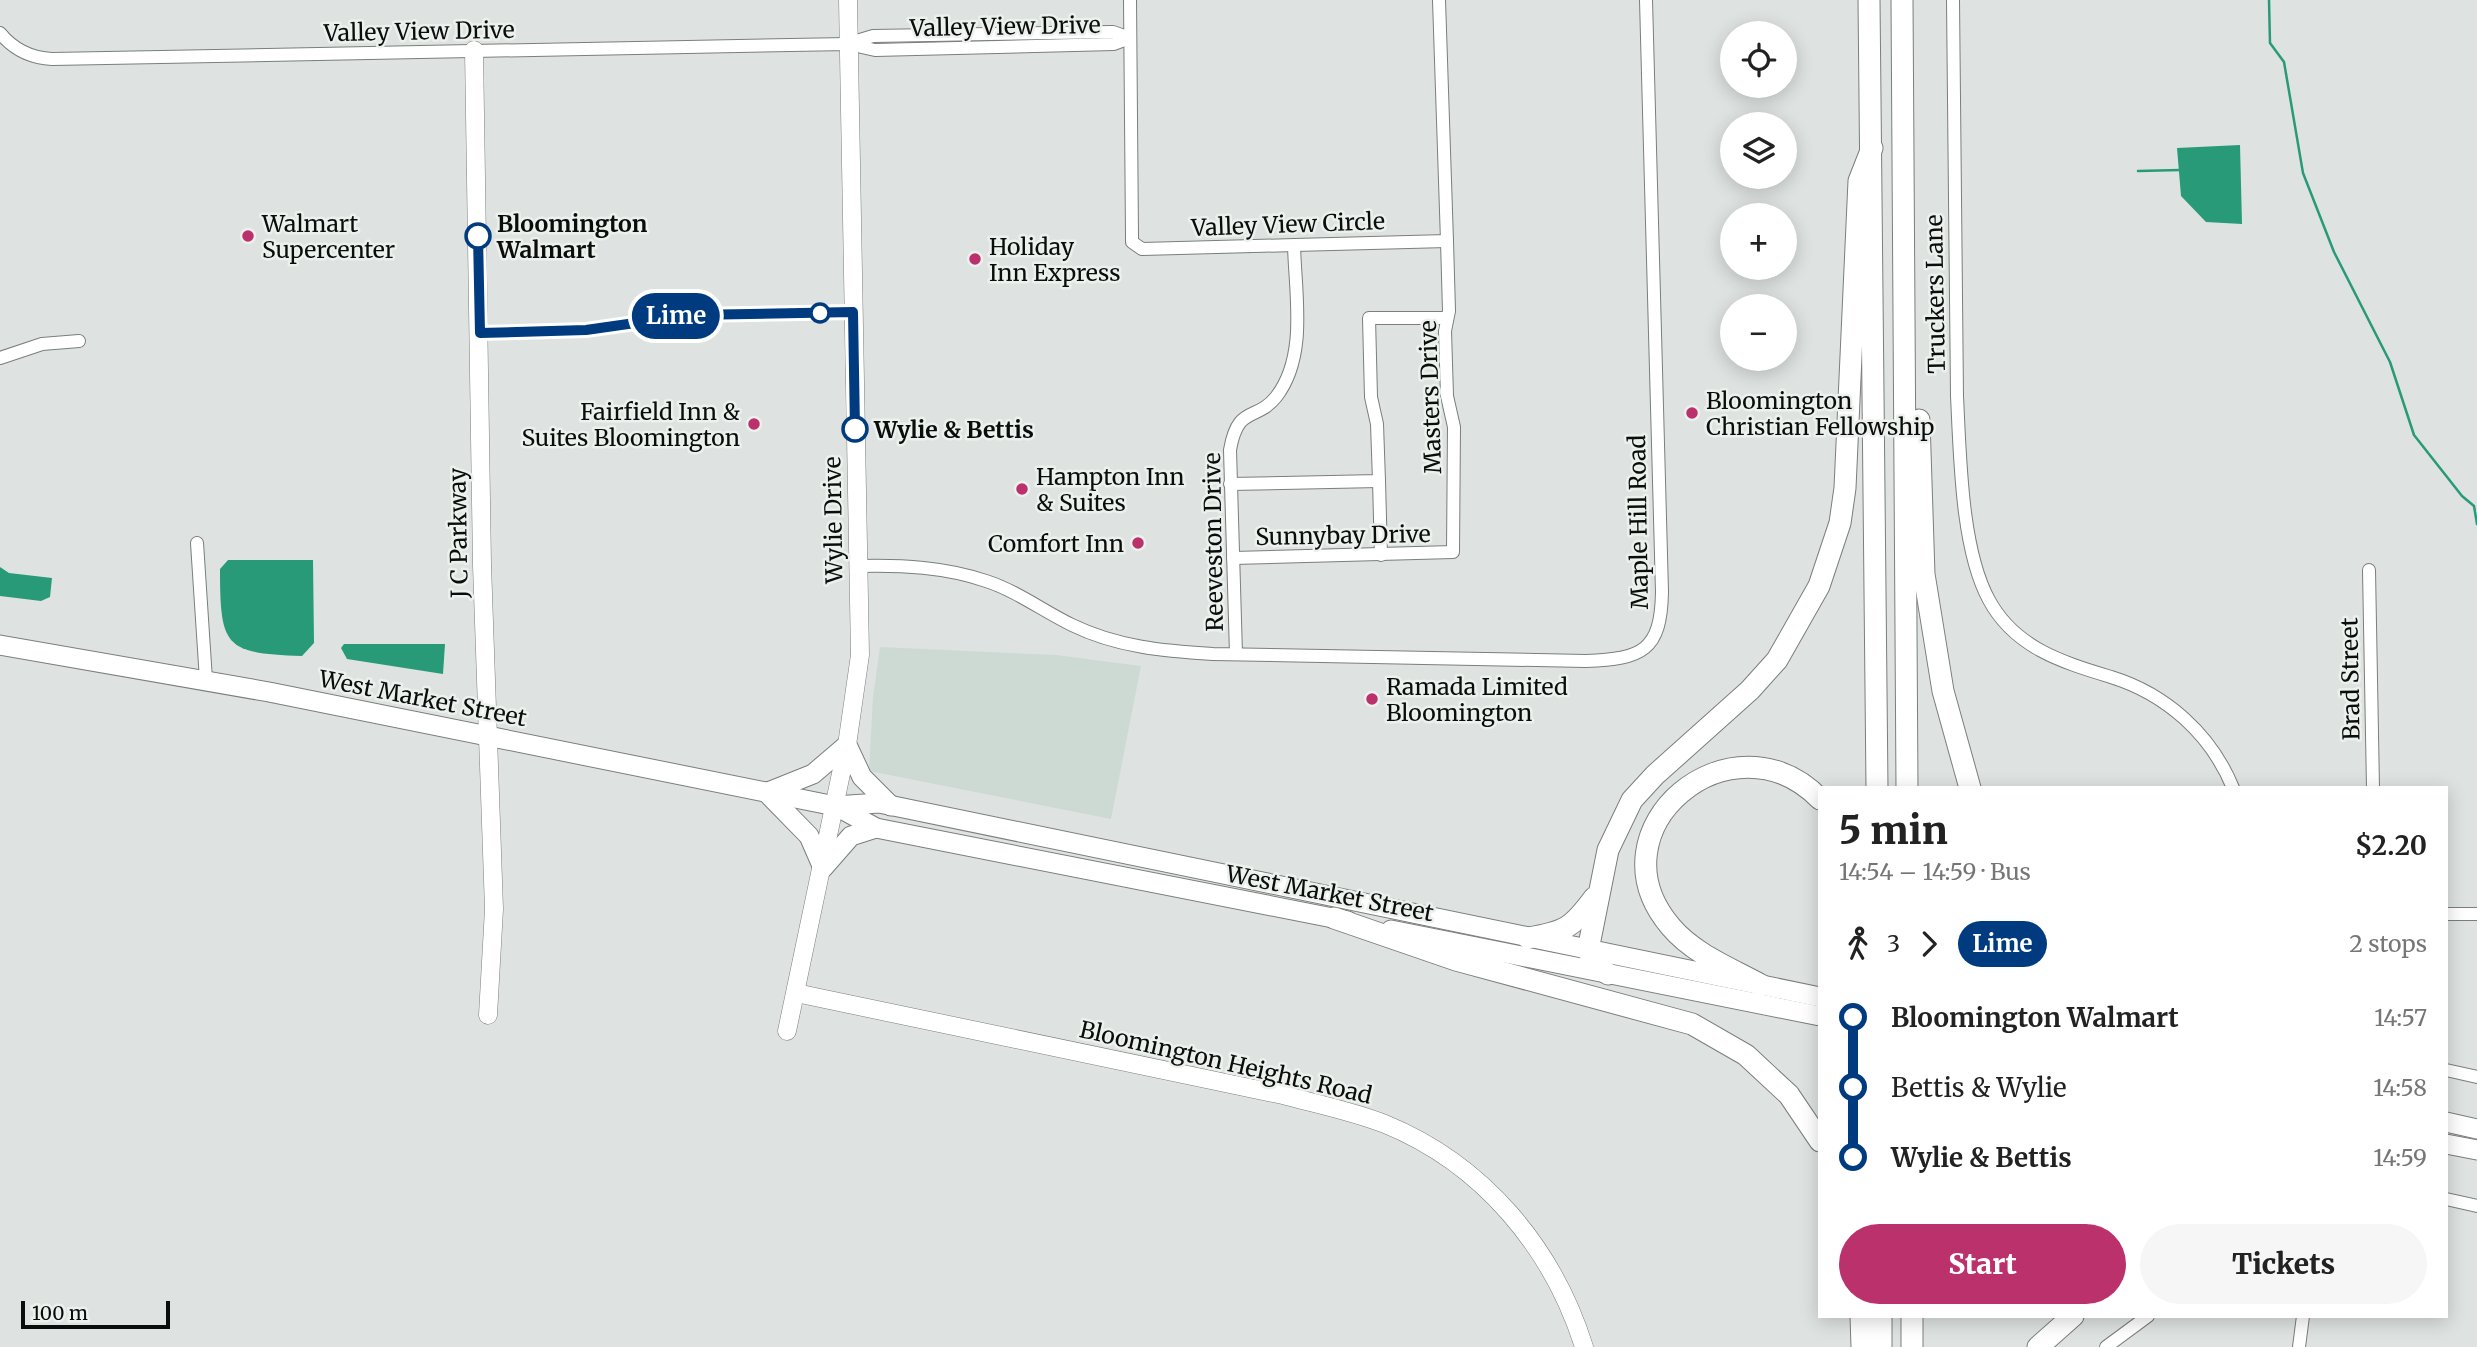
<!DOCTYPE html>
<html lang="en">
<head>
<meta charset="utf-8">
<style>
	body { margin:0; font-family:Merriweather,serif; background:#f6f6f6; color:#222; height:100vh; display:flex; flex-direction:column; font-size:26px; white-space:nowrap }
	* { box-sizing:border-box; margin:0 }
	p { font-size:23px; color:#767676 }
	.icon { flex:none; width:38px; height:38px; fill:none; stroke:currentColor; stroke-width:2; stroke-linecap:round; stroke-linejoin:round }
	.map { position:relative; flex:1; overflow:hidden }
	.details { position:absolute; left:1818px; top:786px; width:630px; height:532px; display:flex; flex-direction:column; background:#fff; border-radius:0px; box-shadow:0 4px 18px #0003 }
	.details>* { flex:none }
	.badge { padding:0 14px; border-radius:23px; font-size:24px; line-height:46px }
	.controls { position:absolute; left:1720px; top:21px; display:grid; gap:14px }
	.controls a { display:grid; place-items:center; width:77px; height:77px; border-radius:50%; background:#fff; box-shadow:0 4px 18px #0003; font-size:35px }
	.scale { position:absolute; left:21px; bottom:18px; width:149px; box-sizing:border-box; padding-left:7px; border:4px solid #0b0d0c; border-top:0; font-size:19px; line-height:24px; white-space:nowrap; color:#0b0d0c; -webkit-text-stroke:5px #ecf1ee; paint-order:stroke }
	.map>.badge { position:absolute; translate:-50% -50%; box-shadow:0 0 0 4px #fff }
	.legs { display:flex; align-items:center; gap:10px; height:77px; padding:0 21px; font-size:23px }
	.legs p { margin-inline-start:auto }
	.summary { display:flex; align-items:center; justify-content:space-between; height:119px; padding:0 21px }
	h1 { font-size:38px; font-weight:800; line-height:52px }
	.button { display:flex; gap:14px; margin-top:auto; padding:14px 21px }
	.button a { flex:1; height:80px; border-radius:42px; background:#bb316c; color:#fff; font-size:28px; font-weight:800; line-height:80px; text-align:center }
	.button a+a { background:#f6f6f6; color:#222 }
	ul { padding:0 21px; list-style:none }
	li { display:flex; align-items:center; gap:24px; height:70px; font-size:26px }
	li i { display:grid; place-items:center; width:10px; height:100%; margin:0 9px; background:currentColor }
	li i::after { content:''; width:18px; height:18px; margin:-9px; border:5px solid; border-radius:50%; background:#fff }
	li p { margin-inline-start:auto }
	li:first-child i { background:linear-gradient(#0000 50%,currentColor 0) }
	li:last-child i { background:linear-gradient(currentColor 50%,#0000 0) }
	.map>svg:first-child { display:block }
	.built { fill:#cddad4 }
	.water { fill:#299a77 }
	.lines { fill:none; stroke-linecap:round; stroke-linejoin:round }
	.stream { stroke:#299a77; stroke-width:2.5 }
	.street-casing { stroke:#7a7e7c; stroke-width:14 }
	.secondary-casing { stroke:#7a7e7c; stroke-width:19 }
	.primary-casing { stroke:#7a7e7c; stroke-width:21 }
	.highway-casing { stroke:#7a7e7c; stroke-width:23 }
	.street { stroke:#fff; stroke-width:12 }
	.secondary { stroke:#fff; stroke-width:18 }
	.primary { stroke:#fff; stroke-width:19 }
	.highway { stroke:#fff; stroke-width:21 }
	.line-1-casing { stroke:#fff; stroke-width:16 }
	.line-1 { stroke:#003b80; stroke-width:10 }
	.poi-dot { fill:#bb316c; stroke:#ecf1ee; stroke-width:2.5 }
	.stop-1-dot { fill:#fff; stroke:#003b80; stroke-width:3.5 }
	.labels { text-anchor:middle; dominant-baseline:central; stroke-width:5; stroke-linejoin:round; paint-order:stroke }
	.street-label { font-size:23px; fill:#0b0d0c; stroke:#ecf1ee }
	.poi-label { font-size:23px; fill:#0b0d0c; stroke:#ecf1ee; text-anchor:start }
	.stop-label { font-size:23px; font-weight:bold; fill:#0b0d0c; stroke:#ecf1ee; text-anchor:start }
</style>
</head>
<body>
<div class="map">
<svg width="2477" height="1347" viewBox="0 0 2477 1347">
	<rect width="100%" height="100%" fill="#dee3e1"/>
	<polygon class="built" points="880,647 1056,655 1141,666 1111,819 869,771 873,697"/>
	<g class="water">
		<polygon points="2240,145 2242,224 2206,222 2181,196 2177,148"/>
		<path d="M 228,560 L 313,560 L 314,643 L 302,656 C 225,653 220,648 220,569 Z"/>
		<polygon points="0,567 9,573 52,578 50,597 41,601 0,596"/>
		<polygon points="344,644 445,644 443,674 347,659 341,648"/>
	</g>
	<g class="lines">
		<g class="stream">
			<polyline points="2269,0 2270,43 2284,62 2303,173 2334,252 2390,362 2414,435 2462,496 2474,506 2477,524"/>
			<polyline points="2138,171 2180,170"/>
		</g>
		<g class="street-casing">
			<g id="street">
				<path d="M 1130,0 L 1132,235 L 1132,242 L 1142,249 C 1244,247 1345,243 1447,241 L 1439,0"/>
				<path d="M 1953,0 L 1957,396 C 1960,455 1961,549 1989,600 C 2015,648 2062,662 2111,677 C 2166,694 2211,734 2233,788"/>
				<path d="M 0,33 C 13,49 31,58 52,59 L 848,44 L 875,50 L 1114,44 L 1130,38"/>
				<polyline points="850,43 873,36 1113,32 1130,38"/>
				<polyline points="480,333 586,330 691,315 853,312"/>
				<polyline points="0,358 42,344 79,341"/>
				<polyline points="1379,481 1381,555"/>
				<polyline points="1230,484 1379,481 1377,424 1371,397 1369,318 1447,318"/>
				<polyline points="197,543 206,680"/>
				<polyline points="1233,558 1453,552 1454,427 1447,396 1445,331 1449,311 1447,241"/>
				<path d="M 859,566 C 902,565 945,567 986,581 C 1017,591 1043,611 1072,625 C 1117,647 1164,651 1213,654 L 1586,661 C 1642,659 1661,651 1662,592 L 1646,0"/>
				<polyline points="2369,570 2373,788"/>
				<path d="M 1236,654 L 1230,450 C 1238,404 1256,422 1276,397 C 1308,356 1295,293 1294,245"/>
				<polyline points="2446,914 2477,914"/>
				<polyline points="2446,1070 2477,1077"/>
				<polyline points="2446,1199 2477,1206"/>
				<polyline points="2106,1347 2148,1316"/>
				<polyline points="2299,1347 2303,1316"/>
			</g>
		</g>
		<g class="secondary-casing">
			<g id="secondary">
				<polyline points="474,50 482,565 494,909 488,1015"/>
				<path d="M 796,993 L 1283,1095 C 1317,1104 1352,1111 1385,1124 C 1483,1164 1553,1248 1584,1347"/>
				<polyline points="787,1031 847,745 860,655 848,0"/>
			</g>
		</g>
		<g class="primary-casing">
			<g id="primary">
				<polyline points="0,645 269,692 835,806 879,803 1820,997"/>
				<polyline points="768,792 813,774 847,745 862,777 891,806"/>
				<polyline points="767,793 809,836 823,868 851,836 876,828"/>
				<polyline points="836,806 876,828 1348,921"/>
				<polyline points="1391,930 1820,1016"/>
				<polyline points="2446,1122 2477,1129"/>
				<polyline points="2446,1144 2477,1150"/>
			</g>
		</g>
		<g class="highway-casing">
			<g id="highway">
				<polyline points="1869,0 1877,788"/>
				<polyline points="1902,0 1907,788"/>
				<polyline points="1919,420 1924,574 1943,691 1970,788"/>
				<polyline points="1334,918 1456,960 1692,1024 1746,1055 1789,1095 1820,1141"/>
				<path d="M 1528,938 C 1565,932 1572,928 1594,898"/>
				<polyline points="1608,974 1595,964 1588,950 1608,850 1632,800 1655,775 1750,690 1777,660 1819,586 1840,523 1845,488 1859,181 1872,148"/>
				<path d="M 1761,985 C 1730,968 1694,954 1671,927 C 1587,829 1732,709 1820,799"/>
				<polyline points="1861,1316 1862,1347"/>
				<polyline points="1881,1316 1881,1347"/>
				<polyline points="1912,1316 1912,1347"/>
				<polyline points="2038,1347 2073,1316"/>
			</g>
		</g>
		<use href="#street" class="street"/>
		<use href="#secondary" class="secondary"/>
		<use href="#primary" class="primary"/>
		<use href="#highway" class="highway"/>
	</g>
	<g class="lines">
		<g class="line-1-casing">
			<polyline id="line-1" points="478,236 480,333 586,330 691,315 853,312 855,429"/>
		</g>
		<use href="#line-1" class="line-1"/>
	</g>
	<g class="poi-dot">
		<circle cx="248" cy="236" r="7"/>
		<circle cx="975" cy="259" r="7"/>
		<circle cx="1692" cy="413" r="7"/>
		<circle cx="754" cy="424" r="7"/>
		<circle cx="1022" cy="489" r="7"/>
		<circle cx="1138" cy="543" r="7"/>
		<circle cx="1372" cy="699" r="7"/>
	</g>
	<g class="stop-1-dot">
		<circle cx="478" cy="236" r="12"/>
		<circle cx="820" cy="313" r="9"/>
		<circle cx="855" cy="429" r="12"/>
	</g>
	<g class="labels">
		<g class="street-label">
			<text transform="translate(1005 26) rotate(-1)">Valley View Drive</text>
			<text transform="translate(419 31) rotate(-1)">Valley View Drive</text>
			<text transform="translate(1288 224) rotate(-2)">Valley View Circle</text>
			<text transform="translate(1935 294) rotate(-91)">Truckers Lane</text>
			<text transform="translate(1430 397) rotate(-92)">Masters Drive</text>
			<text transform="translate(833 520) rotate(-91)">Wylie Drive</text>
			<text transform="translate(1638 522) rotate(-91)">Maple Hill Road</text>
			<text transform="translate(458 533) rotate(-91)">J C Parkway</text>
			<text transform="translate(1343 535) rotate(-1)">Sunnybay Drive</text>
			<text transform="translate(1213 542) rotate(-91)">Reeveston Drive</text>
			<text transform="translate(2350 679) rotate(-91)">Brad Street</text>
			<text transform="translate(423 698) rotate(11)">West Market Street</text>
			<text transform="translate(1330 893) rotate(11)">West Market Street</text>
			<text transform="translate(1226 1062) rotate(13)">Bloomington Heights Road</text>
		</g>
		<g class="poi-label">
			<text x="262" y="223">Walmart<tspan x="262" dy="26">Supercenter</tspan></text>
			<text x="989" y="246">Holiday<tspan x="989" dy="26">Inn Express</tspan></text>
			<text x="1706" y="400">Bloomington<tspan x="1706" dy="26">Christian Fellowship</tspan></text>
			<text x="740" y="411" text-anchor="end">Fairfield Inn &amp;<tspan x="740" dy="26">Suites Bloomington</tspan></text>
			<text x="1036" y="476">Hampton Inn<tspan x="1036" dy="26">&amp; Suites</tspan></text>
			<text x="1124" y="543" text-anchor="end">Comfort Inn</text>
			<text x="1386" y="686">Ramada Limited<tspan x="1386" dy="26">Bloomington</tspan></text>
		</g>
		<g class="stop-label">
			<text x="497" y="223">Bloomington<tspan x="497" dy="26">Walmart</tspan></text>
			<text x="874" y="429">Wylie &amp; Bettis</text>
		</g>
	</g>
</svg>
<div class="controls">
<a><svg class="icon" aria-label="locate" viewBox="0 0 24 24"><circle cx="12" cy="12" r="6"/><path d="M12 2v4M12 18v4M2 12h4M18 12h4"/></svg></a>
<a><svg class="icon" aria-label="layers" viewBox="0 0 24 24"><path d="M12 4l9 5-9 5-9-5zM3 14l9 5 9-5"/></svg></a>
<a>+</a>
<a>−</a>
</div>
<div class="scale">100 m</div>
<b class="badge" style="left:676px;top:316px;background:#003b80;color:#fff">Lime</b>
<section class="details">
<div class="summary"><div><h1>5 min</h1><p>14:54 – 14:59 · Bus</p></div><b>$2.20</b></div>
<div class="legs"><svg class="icon" aria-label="walk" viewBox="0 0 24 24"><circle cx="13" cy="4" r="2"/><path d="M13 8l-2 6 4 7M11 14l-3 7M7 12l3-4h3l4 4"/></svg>3<svg class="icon" aria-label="forward" viewBox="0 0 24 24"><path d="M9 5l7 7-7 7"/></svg><b class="badge" style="background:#003b80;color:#fff">Lime</b><p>2 stops</p></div>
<ul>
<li><i style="color:#003b80"></i><b>Bloomington Walmart</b><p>14:57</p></li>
<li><i style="color:#003b80"></i><span>Bettis &amp; Wylie</span><p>14:58</p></li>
<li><i style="color:#003b80"></i><b>Wylie &amp; Bettis</b><p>14:59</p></li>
</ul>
<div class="button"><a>Start</a><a>Tickets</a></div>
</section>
</div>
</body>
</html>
